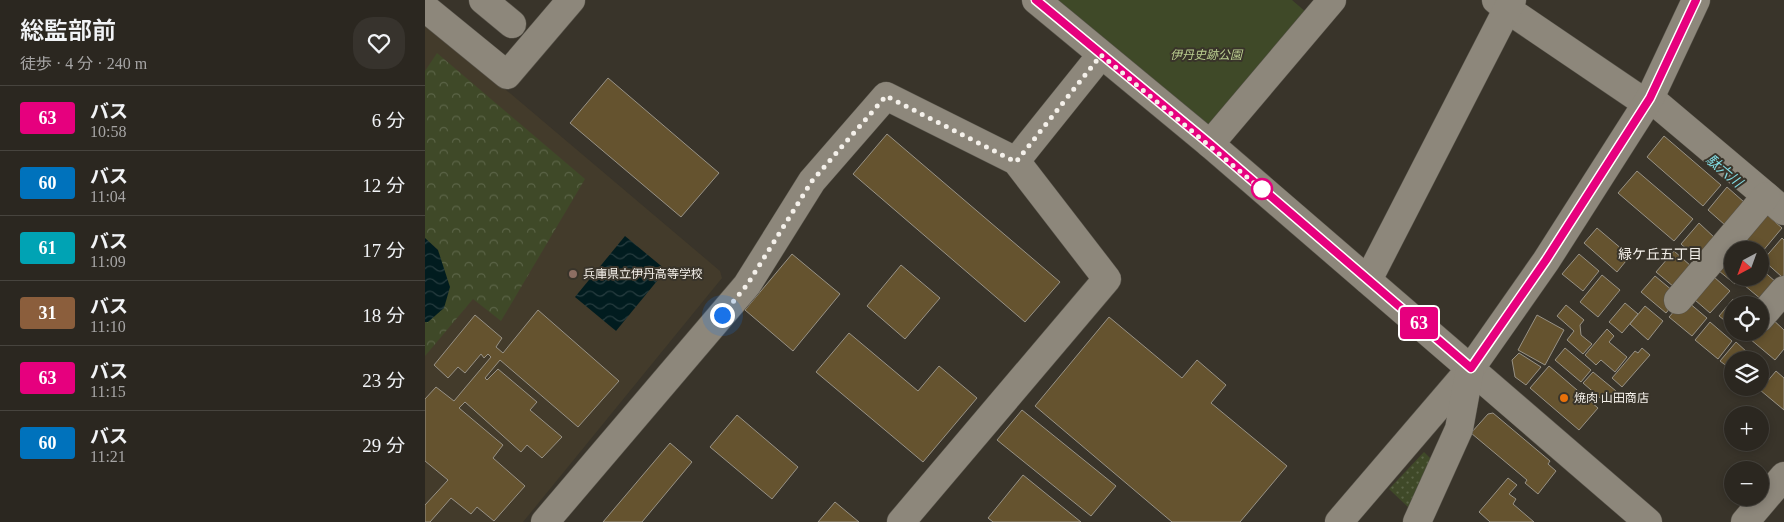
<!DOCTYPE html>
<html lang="ja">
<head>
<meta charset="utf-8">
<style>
	body { margin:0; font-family:"Times New Roman","Noto Sans JP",serif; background:#37332d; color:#f1f3f6; height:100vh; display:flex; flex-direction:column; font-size:19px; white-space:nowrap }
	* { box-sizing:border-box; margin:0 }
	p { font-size:16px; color:#a6a5a5 }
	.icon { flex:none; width:28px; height:28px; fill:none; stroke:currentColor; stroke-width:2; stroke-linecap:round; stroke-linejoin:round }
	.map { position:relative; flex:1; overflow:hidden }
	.sheet { display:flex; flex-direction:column; background:#2b2720; width:425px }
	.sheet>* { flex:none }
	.badge { padding:0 10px; border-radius:4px; font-size:18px; line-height:32px }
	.needle { width:32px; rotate:221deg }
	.fabs { position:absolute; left:1299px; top:241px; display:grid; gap:10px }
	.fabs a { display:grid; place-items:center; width:45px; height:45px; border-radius:50%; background:#2b2720; box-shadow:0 2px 8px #0003,0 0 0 1px #47443e; font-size:25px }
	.you { position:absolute; width:25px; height:25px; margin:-12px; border:4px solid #fff; border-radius:50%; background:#1a73e8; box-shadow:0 0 0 8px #1a73e833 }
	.map>.badge { position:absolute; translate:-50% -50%; box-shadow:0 0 0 2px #fff }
	.round { display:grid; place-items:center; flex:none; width:52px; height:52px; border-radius:20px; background:#37332d }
	.headline { display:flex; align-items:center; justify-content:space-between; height:85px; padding:0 20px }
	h1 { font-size:24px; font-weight:600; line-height:38px }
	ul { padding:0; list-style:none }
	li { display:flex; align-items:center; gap:15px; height:65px; padding:0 20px; border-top:1px solid #47443e }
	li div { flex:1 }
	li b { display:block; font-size:19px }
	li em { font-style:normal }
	li .badge { min-width:55px; font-weight:700; text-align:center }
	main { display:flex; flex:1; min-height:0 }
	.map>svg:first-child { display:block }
	.built { fill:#433b2b }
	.grass { fill:url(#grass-dots) }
	.forest { fill:url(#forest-crowns) }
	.green { fill:#3f4928 }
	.water { fill:url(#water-waves) }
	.building { fill:#65532f; stroke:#989286 }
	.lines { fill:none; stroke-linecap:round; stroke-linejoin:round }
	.minor-casing { stroke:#57534a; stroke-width:29 }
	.minor { stroke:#8d877b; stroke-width:28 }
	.line-casing { stroke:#fff; stroke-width:11 }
	.line { stroke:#e6007e; stroke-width:8 }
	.walk { stroke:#f4f0ea; stroke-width:5; stroke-dasharray:0 9 }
	.stop-dot { fill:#fff; stroke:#e6007e; stroke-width:2.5 }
	.education-dot { fill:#8d6e63; stroke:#39342a; stroke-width:2 }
	.food-dot { fill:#e8710a; stroke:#39342a; stroke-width:2 }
	.labels { text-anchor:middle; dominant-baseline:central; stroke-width:4; stroke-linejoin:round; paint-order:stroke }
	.park-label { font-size:12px; font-style:italic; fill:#bbcf90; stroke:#39342a }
	.poi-label { font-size:12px; fill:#f4f0ea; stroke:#39342a; text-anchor:start }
	.water-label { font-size:14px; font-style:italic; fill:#81dbe3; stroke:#39342a }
	.neighbourhood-label { font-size:14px; fill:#f4f0ea; stroke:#39342a }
</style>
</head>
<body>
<main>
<section class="sheet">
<div class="headline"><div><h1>総監部前</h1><p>徒歩 · 4 分 · 240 m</p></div><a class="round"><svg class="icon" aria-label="heart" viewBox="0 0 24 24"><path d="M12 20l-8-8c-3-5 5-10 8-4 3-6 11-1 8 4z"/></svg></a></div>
<ul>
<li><span class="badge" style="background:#e6007e;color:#fff">63</span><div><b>バス</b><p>10:58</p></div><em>6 分</em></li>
<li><span class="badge" style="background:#0072bc;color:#fff">60</span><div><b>バス</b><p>11:04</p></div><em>12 分</em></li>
<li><span class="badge" style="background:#00a3b4;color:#fff">61</span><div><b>バス</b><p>11:09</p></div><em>17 分</em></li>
<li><span class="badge" style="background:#8b5e3c;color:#fff">31</span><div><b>バス</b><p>11:10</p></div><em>18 分</em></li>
<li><span class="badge" style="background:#e6007e;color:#fff">63</span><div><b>バス</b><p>11:15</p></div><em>23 分</em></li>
<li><span class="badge" style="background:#0072bc;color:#fff">60</span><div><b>バス</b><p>11:21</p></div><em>29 分</em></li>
</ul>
</section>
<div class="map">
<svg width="1359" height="522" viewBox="0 0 1359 522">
	<defs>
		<pattern id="grass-dots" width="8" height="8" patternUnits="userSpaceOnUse" patternTransform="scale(1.25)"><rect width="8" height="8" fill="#3f4928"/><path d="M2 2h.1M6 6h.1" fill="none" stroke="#5b6447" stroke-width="1.8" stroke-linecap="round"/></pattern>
		<pattern id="forest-crowns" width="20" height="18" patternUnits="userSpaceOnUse" patternTransform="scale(1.25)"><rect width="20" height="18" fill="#3f4928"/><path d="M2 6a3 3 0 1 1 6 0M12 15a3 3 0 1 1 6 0" fill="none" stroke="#5b6447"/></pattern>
		<pattern id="water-waves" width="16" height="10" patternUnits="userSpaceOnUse" patternTransform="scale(1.25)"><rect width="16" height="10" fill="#011c1f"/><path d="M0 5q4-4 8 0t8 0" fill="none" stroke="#273d40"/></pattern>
	</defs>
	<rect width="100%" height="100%" fill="#39342a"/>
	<polygon class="built" points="0,25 86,94 295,271 297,278 98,522 0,522"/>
	<polygon class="grass" points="999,452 1007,460 984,508 964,489"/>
	<polygon class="forest" points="12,53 160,179 76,321 48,299 0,356 0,322 3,322 13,250 0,238 0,71"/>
	<polygon class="green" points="630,0 867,0 881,12 788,132"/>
	<g class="water">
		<polygon points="200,236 241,270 191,331 150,297"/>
		<polygon points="0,238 13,250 25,287 19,308 3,322 0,322"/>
	</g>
	<g class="building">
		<polygon points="183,78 294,173 256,217 145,123"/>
		<polygon points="462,134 635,282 600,322 428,174"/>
		<polygon points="1239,136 1296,185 1278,206 1222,157"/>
		<polygon points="1212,171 1268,219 1249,241 1193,193"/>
		<polygon points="1302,187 1319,202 1300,225 1283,210"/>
		<polygon points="1341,214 1357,228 1337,252 1320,238"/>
		<polygon points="1274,223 1291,239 1273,259 1256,244"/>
		<polygon points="1172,228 1205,256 1192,272 1159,243"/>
		<polygon points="1357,238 1359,240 1359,275 1357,277 1338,260"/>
		<polygon points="1249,251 1266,266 1249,287 1231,272"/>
		<polygon points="367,254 415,294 368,351 320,310"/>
		<polygon points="1154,254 1174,271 1158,291 1137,274"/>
		<polygon points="1308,255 1308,278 1315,278 1310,284 1294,271"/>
		<polygon points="476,265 515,298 480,339 442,306"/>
		<polygon points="1335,268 1352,283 1337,300 1319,285 1325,278 1335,278"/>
		<polygon points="1177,275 1195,290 1173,317 1155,302"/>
		<polygon points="1230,276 1248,291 1239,301 1246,307 1241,313 1216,292"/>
		<polygon points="1289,277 1305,291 1285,313 1270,300"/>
		<polygon points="1308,299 1315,305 1308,305 1308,327 1294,316"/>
		<polygon points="1263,302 1282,318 1267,336 1244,317 1251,309"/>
		<polygon points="1200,303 1213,314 1197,333 1184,322"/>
		<polygon points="1141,305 1159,320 1155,325 1156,335 1167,344 1158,354 1142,340 1149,331 1132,316"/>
		<polygon points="1220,306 1238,321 1223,340 1205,324"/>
		<polygon points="113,310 194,381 153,427 75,360 60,378 62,380 73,369 112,402 105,410 137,437 117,458 102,445 96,452 40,402 34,408 78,445 68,458 100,486 69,521 52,507 46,514 26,498 5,522 0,522 0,505 23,480 0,461 0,399 11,387 29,401 66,357 63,354 59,358 56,354 40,373 33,367 23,378 9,365 50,315 77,338 71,347 78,353"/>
		<polygon points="1112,315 1139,330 1120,365 1093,350"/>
		<polygon points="1344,316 1359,330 1359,349 1350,360 1325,339 1330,332 1335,332 1335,327"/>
		<polygon points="684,317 757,378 772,360 801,385 786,403 862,466 815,522 747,522 610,406"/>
		<polygon points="1285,322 1307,341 1293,359 1270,340"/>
		<polygon points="1182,329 1189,336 1184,342 1202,357 1190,372 1176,360 1171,365 1160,355"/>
		<polygon points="424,333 493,391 514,366 552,398 498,462 391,372"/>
		<polygon points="1311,342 1322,352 1315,360 1308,360 1307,370 1295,361"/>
		<polygon points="1140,348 1166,370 1156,382 1130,360"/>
		<polygon points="1217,348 1225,355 1197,387 1187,378 1210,351 1213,353"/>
		<polygon points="1094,353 1116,367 1101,385 1090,377 1087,360"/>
		<polygon points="1124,366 1173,408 1154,430 1105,388"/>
		<polygon points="1351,371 1359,378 1359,410 1335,390"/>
		<polygon points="1168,372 1191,391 1181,403 1158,383"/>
		<polygon points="597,410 691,486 666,516 572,440"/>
		<polygon points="1068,413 1125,461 1123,464 1131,471 1113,494 1100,483 1102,480 1046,433 1063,414"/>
		<polygon points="312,415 373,467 347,499 285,447"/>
		<polygon points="245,443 267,462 217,522 178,522"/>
		<polygon points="598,475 656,522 568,522 563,518"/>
		<polygon points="1083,478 1092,485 1084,494 1091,499 1088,504 1109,522 1065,522 1054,512"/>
		<polygon points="410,502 434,522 393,522"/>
	</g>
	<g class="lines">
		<g class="minor-casing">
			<g id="minor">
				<polyline points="58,0 87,24"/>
				<polyline points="611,0 785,144 1223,522"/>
				<polyline points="1071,0 1082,9 1222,104"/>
				<polyline points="0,8 82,75 146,0"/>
				<polyline points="1225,98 1359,211"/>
				<polyline points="785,144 907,0"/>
				<polyline points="591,161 676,55"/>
				<polyline points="943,280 1087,0"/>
				<polyline points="1253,300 1341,196"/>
				<polyline points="1335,318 1359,290"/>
				<polyline points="120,522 322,285 387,181 461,96 591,161 682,279 476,522"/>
				<polyline points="914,522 1046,368 1121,261 1225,98 1271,0"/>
				<polyline points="992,522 1034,429 1045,369"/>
				<polyline points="1320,522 1359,476"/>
			</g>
		</g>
		<use href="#minor" class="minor"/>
	</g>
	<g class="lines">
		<g class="line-casing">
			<polyline id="line" points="611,0 785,144 1046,368 1121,260 1225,98 1271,0"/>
		</g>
		<use href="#line" class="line"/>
		<polyline class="walk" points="297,315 322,285 387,181 461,96 591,162 676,55 842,194 837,189"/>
	</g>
	<circle class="stop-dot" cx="837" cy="189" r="10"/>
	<circle class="education-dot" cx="148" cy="274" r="5"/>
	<circle class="food-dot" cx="1139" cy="398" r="5"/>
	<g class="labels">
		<g class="park-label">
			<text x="781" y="55">伊丹史跡公園</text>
		</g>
		<g class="poi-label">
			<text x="158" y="274">兵庫県立伊丹高等学校</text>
			<text x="1149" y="398">焼肉 山田商店</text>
		</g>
		<g class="water-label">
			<text transform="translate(1299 171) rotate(40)">駄六川</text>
		</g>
		<g class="neighbourhood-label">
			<text x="1235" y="254">緑ケ丘五丁目</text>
		</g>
	</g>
</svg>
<div class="fabs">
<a><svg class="needle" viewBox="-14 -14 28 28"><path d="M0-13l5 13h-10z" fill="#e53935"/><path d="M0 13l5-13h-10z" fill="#a6a5a5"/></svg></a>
<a><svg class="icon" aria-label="locate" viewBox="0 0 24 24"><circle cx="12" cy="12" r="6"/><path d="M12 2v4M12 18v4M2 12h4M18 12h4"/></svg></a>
<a><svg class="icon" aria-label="layers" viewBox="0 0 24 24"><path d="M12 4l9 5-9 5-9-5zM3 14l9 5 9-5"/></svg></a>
<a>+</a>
<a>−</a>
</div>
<div class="you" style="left:297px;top:315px"></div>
<b class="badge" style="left:994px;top:323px;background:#e6007e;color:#fff">63</b>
</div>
</main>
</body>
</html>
